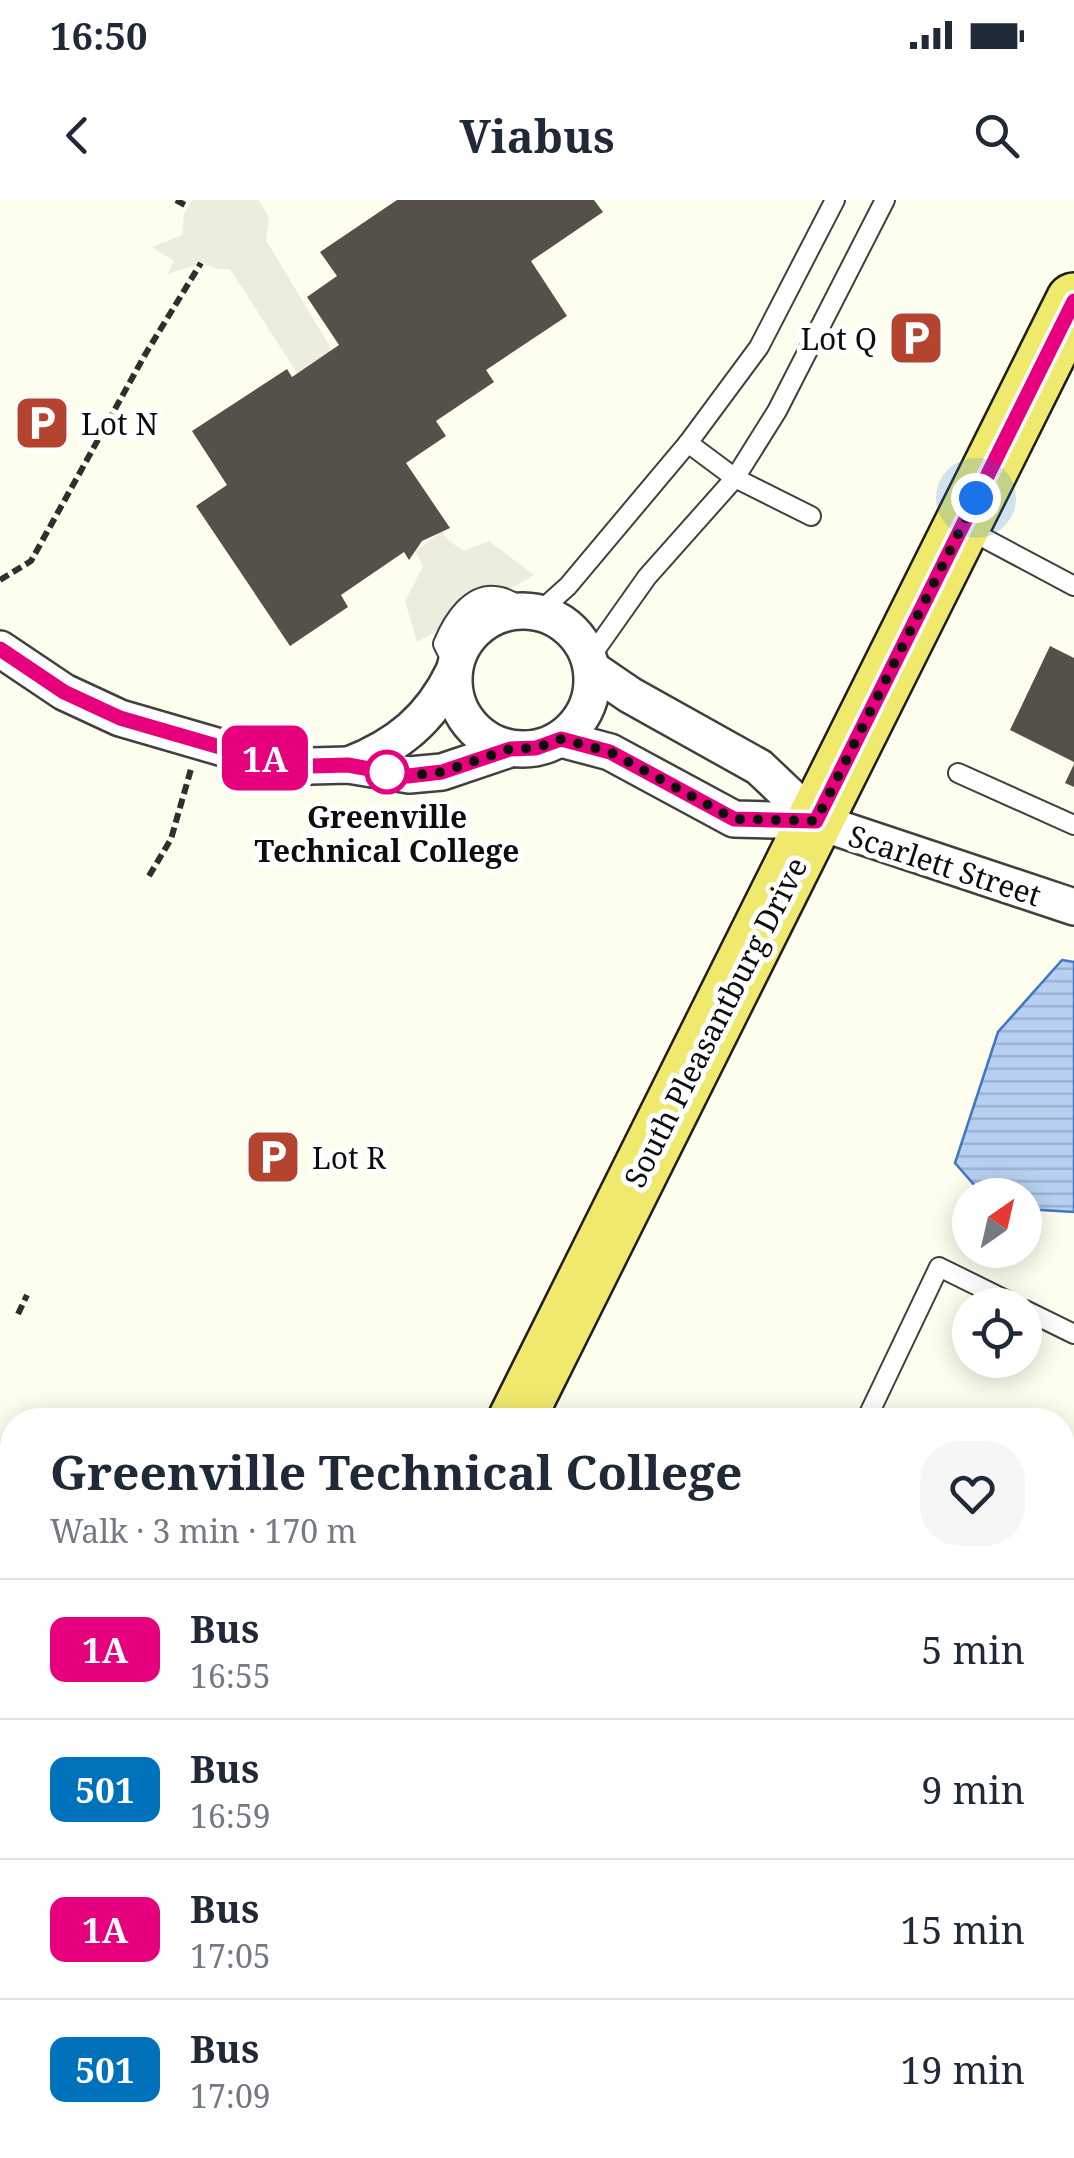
<!DOCTYPE html>
<html lang="en">
<head>
<meta charset="utf-8">
<style>
	body { margin:0; font-family:"Noto Serif",serif; background:#f6f6f7; color:#1f2937; height:100vh; display:flex; flex-direction:column; font-size:38px; white-space:nowrap }
	* { box-sizing:border-box; margin:0 }
	p { font-size:32px; color:#747a83 }
	.icon { flex:none; width:55px; height:55px; fill:none; stroke:currentColor; stroke-width:2; stroke-linecap:round; stroke-linejoin:round }
	.map { position:relative; flex:1; overflow:hidden }
	.drawer { position:absolute; left:0px; top:1208px; width:1075px; height:752px; display:flex; flex-direction:column; background:#fff; border-radius:40px 40px 0 0; box-shadow:0 5px 25px #0003 }
	.drawer>* { flex:none }
	.badge { padding:0 20px; border-radius:15px; font-size:35px; line-height:65px }
	.needle { width:65px; rotate:34deg }
	.fabs { position:absolute; left:952px; top:978px; display:grid; gap:20px }
	.fabs a { display:grid; place-items:center; width:90px; height:90px; border-radius:50%; background:#fff; box-shadow:0 5px 25px #0003; font-size:50px }
	.you { position:absolute; width:50px; height:50px; margin:-25px; border:8px solid #fff; border-radius:50%; background:#1a73e8; box-shadow:0 0 0 15px #1a73e833 }
	.map>.badge { position:absolute; translate:-50% -50%; box-shadow:0 0 0 5px #fff }
	.round { display:grid; place-items:center; flex:none; width:105px; height:105px; border-radius:40px; background:#f6f6f7 }
	.overview { display:flex; align-items:center; justify-content:space-between; height:170px; padding:0 50px }
	h1 { font-size:48px; font-weight:700; line-height:75px }
	ul { padding:0; list-style:none }
	li { display:flex; align-items:center; gap:30px; height:140px; padding:0 50px; border-top:2px solid #e0e1e3 }
	li div { flex:1 }
	li b { display:block; font-size:38px }
	li em { font-style:normal }
	li .badge { min-width:110px; font-weight:700; text-align:center }
	.status { display:flex; justify-content:space-between; align-items:center; height:70px; padding:0 50px; background:#fff; direction:ltr }
	.status svg { height:28px; fill:currentColor }
	header { display:flex; justify-content:space-between; align-items:center; height:130px; padding:0 50px; background:#fff; font-size:45px; font-weight:700 }
	.map>svg:first-child { display:block }
	.plaza { fill:#ededde }
	.water { fill:url(#water-rules); stroke:#4376c4; stroke-width:2.5 }
	.building { fill:#55514a }
	.lines { fill:none; stroke-linecap:round; stroke-linejoin:round }
	.lane-casing { stroke:#404040; stroke-width:22 }
	.street-casing { stroke:#404040; stroke-width:40 }
	.primary-casing { stroke:#1e1e1e; stroke-width:60 }
	.path { stroke:#2f2f2f; stroke-width:6; stroke-dasharray:10 5; stroke-linecap:butt }
	.lane { stroke:#fff; stroke-width:18 }
	.street { stroke:#fff; stroke-width:35 }
	.primary { stroke:#efea6e; stroke-width:55 }
	.line-casing { stroke:#fff; stroke-width:22 }
	.line { stroke:#e6007e; stroke-width:15 }
	.walk { stroke:#0d0d0d; stroke-width:10; stroke-dasharray:0 18 }
	.stop-dot { fill:#fff; stroke:#e6007e; stroke-width:5 }
	.labels { text-anchor:middle; dominant-baseline:central; stroke-width:10; stroke-linejoin:round; paint-order:stroke }
	.poi-label { font-size:30px; fill:#0d0d0d; stroke:#fff; text-anchor:start }
	.stop-label { font-size:30px; font-weight:bold; fill:#0d0d0d; stroke:#fff }
	.street-label { font-size:30px; fill:#0d0d0d; stroke:#fff }
</style>
</head>
<body>
<div class="status"><b>16:50</b><svg viewBox="0 0 49 12"><path d="M0 12V9h3v3zM5 12V6h3v6zM10 12V3h3v9zM15 12V0h3v12zM26 1h20v11H26zM47 4h2v5h-2z"/></svg></div>
<header><svg class="icon" aria-label="back" viewBox="0 0 24 24"><path d="M15 5l-7 7 7 7"/></svg>Viabus<svg class="icon" aria-label="search" viewBox="0 0 24 24"><circle cx="10" cy="10" r="6"/><path d="M15 15l6 6"/></svg></header>
<div class="map">
<svg width="1074" height="1958" viewBox="0 0 1074 1958">
	<defs>
		<pattern id="water-rules" width="6" height="5" patternUnits="userSpaceOnUse" patternTransform="scale(2.5)"><rect width="6" height="5" fill="#b7d0f2"/><path d="M0 2.5h6" fill="none" stroke="#9cb1ce"/></pattern>
	</defs>
	<rect width="100%" height="100%" fill="#fefeef"/>
	<g class="plaza">
		<polygon points="192,0 259,0 269,18 266,40 332,150 297,173 230,69 217,69 201,63 168,74 174,61 152,47 182,35 184,14"/>
		<polygon points="442,331 447,339 463,351 489,341 534,375 417,442 405,401 423,366 415,351"/>
	</g>
	<polygon class="water" points="1062,760 1074,762 1074,1012 1025,1009 1025,995 983,995 955,963 998,832"/>
	<g class="building">
		<polygon points="397,0 594,0 603,12 531,61 567,116 486,170 494,182 436,221 446,236 406,263 450,328 422,341 409,360 404,352 341,395 348,407 290,446 196,306 227,285 192,231 287,169 292,177 339,145 307,97 337,76 320,52"/>
		<polygon points="1050,446 1074,458 1074,562 1010,530"/>
		<polygon points="1074,564 1074,587 1065,583"/>
		<polygon points="12,1415 12,1465 0,1459 0,1440"/>
		<polygon points="1062,1434 1074,1439 1074,1456 1062,1479"/>
		<polygon points="12,1790 12,1885 0,1879 0,1815"/>
	</g>
	<g class="lines">
		<g class="lane-casing">
			<g id="lane">
				<polyline points="688,243 735,278 811,316"/>
				<polyline points="967,329 1074,386"/>
				<polyline points="538,413 568,386 688,243 759,147 835,0"/>
				<polyline points="589,459 647,377 735,278 777,211 885,0"/>
				<path d="M 454,466 L 443,444 C 452,422 471,389 501,397 C 510,399 521,407 530,411"/>
				<polyline points="958,573 1074,625"/>
				<polyline points="1025,1110 1074,1134"/>
				<polyline points="866,1220 939,1067 1016,1105"/>
				<polyline points="1062,1536 1074,1515"/>
				<polyline points="47,1958 48,1956"/>
				<polyline points="823,1958 828,1948"/>
			</g>
		</g>
		<g class="street-casing">
			<g id="street">
				<circle cx="523" cy="480" r="69"/>
				<polyline points="0,449 64,492 120,518 244,554 311,566 348,565 409,575 442,572 510,549"/>
				<polyline points="592,469 630,495 759,567 816,621"/>
				<polyline points="561,539 610,552 734,619 816,621 1074,707"/>
				<path d="M 349,565 C 398,546 431,519 454,471"/>
				<polyline points="0,1536 12,1542"/>
				<polyline points="520,1948 532,1958"/>
			</g>
		</g>
		<g class="primary-casing">
			<g id="primary">
				<polyline points="516,1220 1074,101"/>
				<polyline points="145,1958 151,1948"/>
			</g>
		</g>
		<g class="path">
			<polyline points="176,0 187,6"/>
			<polyline points="0,380 31,361 146,153 201,63"/>
			<polyline points="149,676 171,639 191,569"/>
			<polyline points="18,1114 27,1095"/>
		</g>
		<use href="#lane" class="lane"/>
		<use href="#street" class="street"/>
		<use href="#primary" class="primary"/>
	</g>
	<g class="lines">
		<g class="line-casing">
			<polyline id="line" points="0,449 64,492 120,518 244,554 311,566 348,565 408,576 442,572 510,549 536,548 561,539 610,552 734,619 816,621 1074,101"/>
		</g>
		<use href="#line" class="line"/>
		<polyline class="walk" points="387,572 378,570 408,576 442,572 510,549 536,548 561,539 610,552 734,619 816,621 976,298"/>
	</g>
	<defs>
		<g id="parking-square" transform="scale(2.875)"><rect x="-9" y="-9" width="18" height="18" rx="4" fill="#b4442f" stroke="#fff"/><path d="M-3.5-5.5H1a3.5 3.5 0 0 1 0 7H-1V5.5H-3.5ZM-1-3.4V-.6H.8a1.4 1.4 0 0 0 0-2.8Z" fill="#fff"/></g>
	</defs>
	<g fill-rule="evenodd">
		<use href="#parking-square" x="916" y="138"/>
		<use href="#parking-square" x="42" y="223"/>
		<use href="#parking-square" x="273" y="957"/>
	</g>
	<circle class="stop-dot" cx="387" cy="572" r="20"/>
	<g class="labels">
		<g class="poi-label">
			<text x="877" y="138" text-anchor="end">Lot Q</text>
			<text x="81" y="223">Lot N</text>
			<text x="312" y="957">Lot R</text>
		</g>
		<g class="stop-label">
			<text x="387" y="616">Greenville<tspan x="387" dy="34">Technical College</tspan></text>
		</g>
		<g class="street-label">
			<text transform="translate(945 665) rotate(18)">Scarlett Street</text>
			<text transform="translate(715 822) rotate(-63)">South Pleasantburg Drive</text>
		</g>
	</g>
</svg>
<div class="fabs">
<a><svg class="needle" viewBox="-14 -14 28 28"><path d="M0-13l5 13h-10z" fill="#e53935"/><path d="M0 13l5-13h-10z" fill="#747a83"/></svg></a>
<a><svg class="icon" aria-label="locate" viewBox="0 0 24 24"><circle cx="12" cy="12" r="6"/><path d="M12 2v4M12 18v4M2 12h4M18 12h4"/></svg></a>
</div>
<div class="you" style="left:976px;top:298px"></div>
<b class="badge" style="left:265px;top:558px;background:#e6007e;color:#fff">1A</b>
<section class="drawer">
<div class="overview"><div><h1>Greenville Technical College</h1><p>Walk · 3 min · 170 m</p></div><a class="round"><svg class="icon" aria-label="heart" viewBox="0 0 24 24"><path d="M12 20l-8-8c-3-5 5-10 8-4 3-6 11-1 8 4z"/></svg></a></div>
<ul>
<li><span class="badge" style="background:#e6007e;color:#fff">1A</span><div><b>Bus</b><p>16:55</p></div><em>5 min</em></li>
<li><span class="badge" style="background:#0072bc;color:#fff">501</span><div><b>Bus</b><p>16:59</p></div><em>9 min</em></li>
<li><span class="badge" style="background:#e6007e;color:#fff">1A</span><div><b>Bus</b><p>17:05</p></div><em>15 min</em></li>
<li><span class="badge" style="background:#0072bc;color:#fff">501</span><div><b>Bus</b><p>17:09</p></div><em>19 min</em></li>
</ul>
</section>
</div>
</body>
</html>
